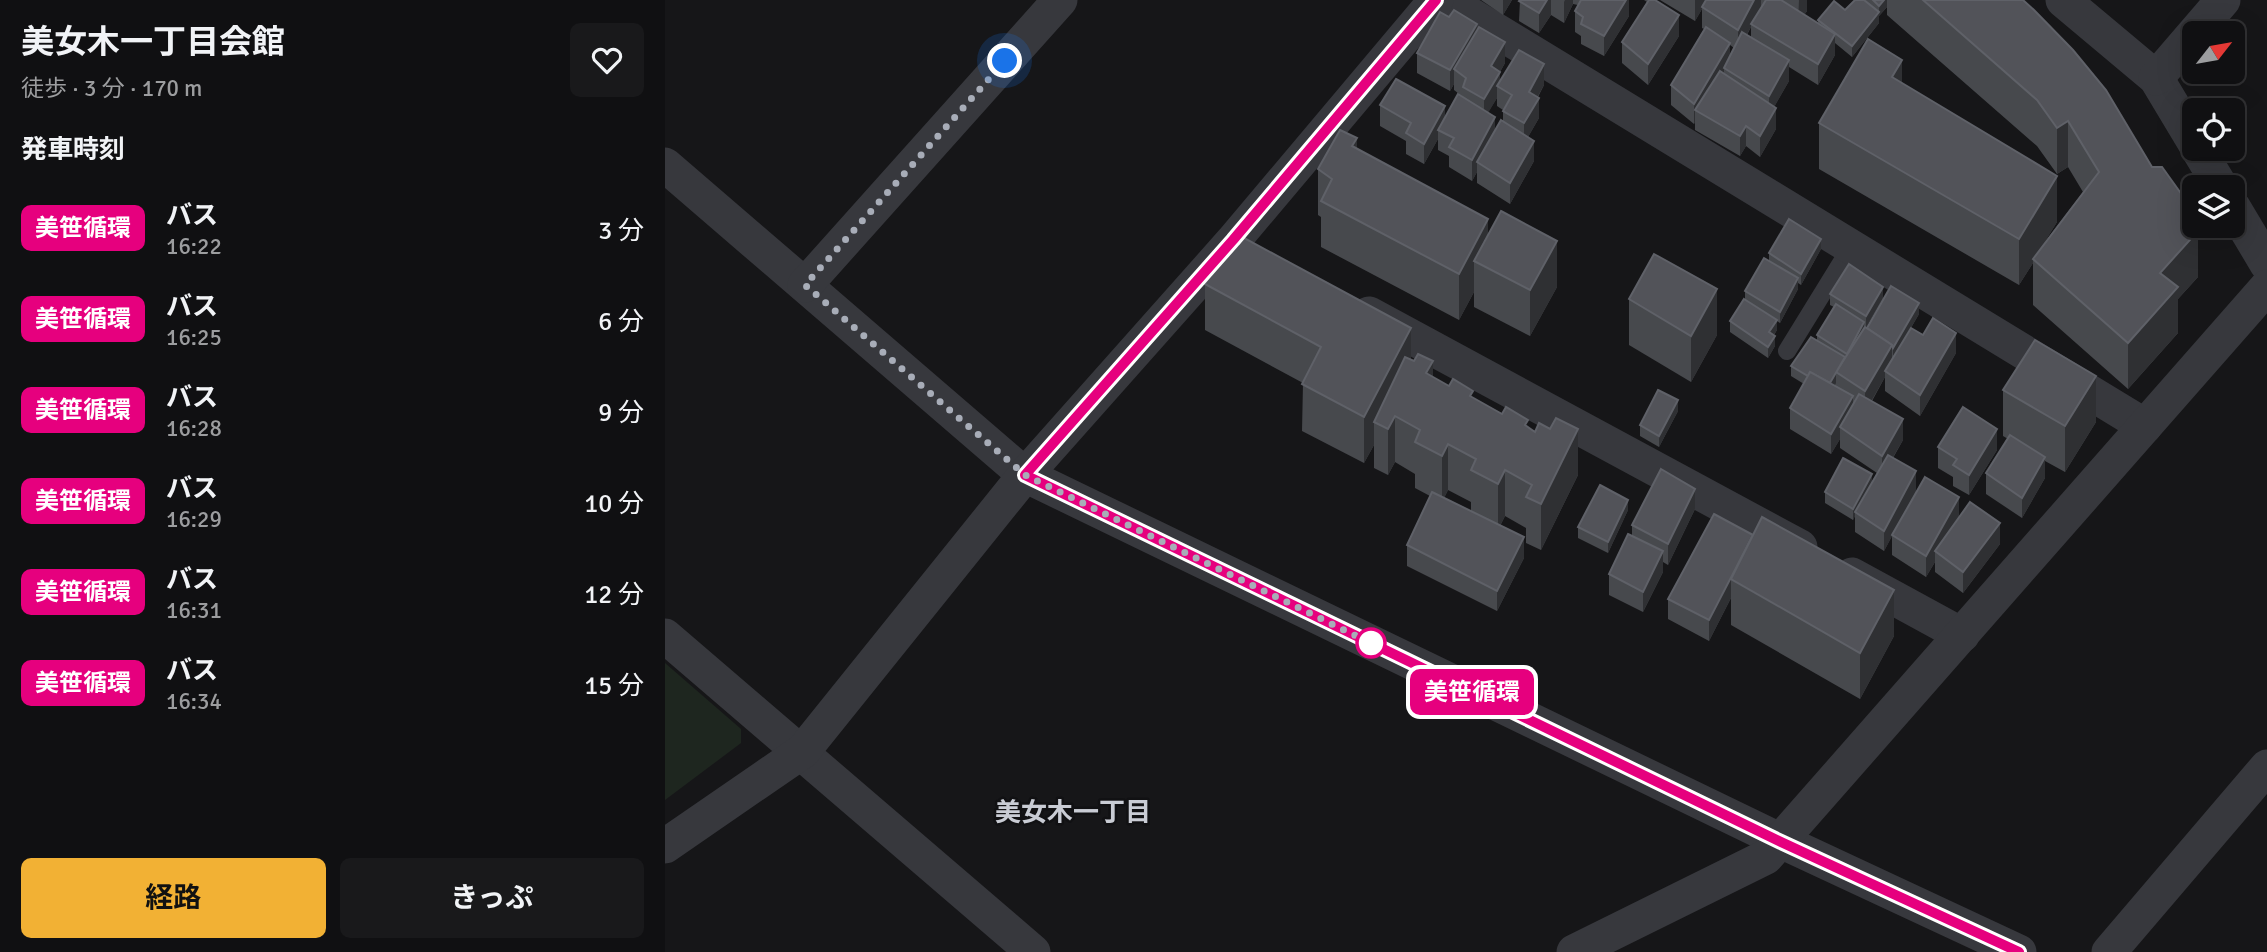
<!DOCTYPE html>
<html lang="ja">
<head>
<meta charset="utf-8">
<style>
	body { margin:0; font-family:Signika,"Noto Sans JP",sans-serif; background:#19191b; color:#f1f3f6; height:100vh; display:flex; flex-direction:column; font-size:26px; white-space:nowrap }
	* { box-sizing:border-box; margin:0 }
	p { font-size:23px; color:#9c9d9f }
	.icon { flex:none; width:38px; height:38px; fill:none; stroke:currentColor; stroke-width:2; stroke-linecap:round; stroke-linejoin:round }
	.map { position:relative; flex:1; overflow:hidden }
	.side { display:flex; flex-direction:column; background:#101012; width:665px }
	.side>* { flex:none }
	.badge { padding:0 14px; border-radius:10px; font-size:24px; line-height:46px }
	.needle { width:46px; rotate:59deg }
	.tools { position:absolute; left:1517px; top:21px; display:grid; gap:14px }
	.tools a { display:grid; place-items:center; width:63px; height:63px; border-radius:10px; background:#101012; box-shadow:0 7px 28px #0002,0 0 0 2px #303032; font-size:35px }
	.you { position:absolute; width:35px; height:35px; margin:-18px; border:5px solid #fff; border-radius:50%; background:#1a73e8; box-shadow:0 0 0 10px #1a73e833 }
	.map>.badge { position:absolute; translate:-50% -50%; box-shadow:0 0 0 4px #fff }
	h2 { padding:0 21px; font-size:26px; line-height:63px }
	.round { display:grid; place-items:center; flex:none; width:74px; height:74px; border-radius:10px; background:#19191b }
	.summary { display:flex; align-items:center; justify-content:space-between; height:119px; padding:0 21px }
	h1 { font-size:33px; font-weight:700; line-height:52px }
	.button { display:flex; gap:14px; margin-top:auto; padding:14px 21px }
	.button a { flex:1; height:80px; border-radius:10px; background:#f2b134; color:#111; font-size:28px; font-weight:700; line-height:80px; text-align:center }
	.button a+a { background:#19191b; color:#f1f3f6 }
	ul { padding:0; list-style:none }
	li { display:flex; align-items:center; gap:21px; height:91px; padding:0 21px }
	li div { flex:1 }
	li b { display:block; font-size:26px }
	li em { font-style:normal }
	li .badge { min-width:77px; font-weight:700; text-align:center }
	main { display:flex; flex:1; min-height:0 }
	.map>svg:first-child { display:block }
	.green { fill:#1e261f }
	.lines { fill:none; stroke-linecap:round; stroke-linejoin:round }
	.lane { stroke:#37383d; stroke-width:18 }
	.street { stroke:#37383d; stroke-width:35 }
	.wall { fill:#47494d; fill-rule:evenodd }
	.shaded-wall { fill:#2f3033 }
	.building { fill:#525359; stroke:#5f6168; stroke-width:2 }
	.line-casing { stroke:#fff; stroke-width:16 }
	.line { stroke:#e6007e; stroke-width:10 }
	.walk { stroke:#a8adb8; stroke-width:7; stroke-dasharray:0 12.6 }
	.stop-dot { fill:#fff; stroke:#e6007e; stroke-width:3.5 }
	.labels { text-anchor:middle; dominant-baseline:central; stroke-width:5; stroke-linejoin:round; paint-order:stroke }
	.neighbourhood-label { font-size:26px; font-weight:bold; fill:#c9ccd4; stroke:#111113 }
</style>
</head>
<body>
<main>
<section class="side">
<div class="summary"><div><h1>美女木一丁目会館</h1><p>徒歩 · 3 分 · 170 m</p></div><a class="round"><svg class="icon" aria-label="heart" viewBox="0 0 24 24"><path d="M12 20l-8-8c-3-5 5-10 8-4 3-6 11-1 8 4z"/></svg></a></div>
<h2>発車時刻</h2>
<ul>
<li><span class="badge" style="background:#e6007e;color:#fff">美笹循環</span><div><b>バス</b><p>16:22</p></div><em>3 分</em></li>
<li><span class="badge" style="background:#e6007e;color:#fff">美笹循環</span><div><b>バス</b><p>16:25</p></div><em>6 分</em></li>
<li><span class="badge" style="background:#e6007e;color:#fff">美笹循環</span><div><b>バス</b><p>16:28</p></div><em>9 分</em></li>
<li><span class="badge" style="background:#e6007e;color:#fff">美笹循環</span><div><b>バス</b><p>16:29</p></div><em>10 分</em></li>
<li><span class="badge" style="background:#e6007e;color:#fff">美笹循環</span><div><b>バス</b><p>16:31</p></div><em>12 分</em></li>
<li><span class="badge" style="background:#e6007e;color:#fff">美笹循環</span><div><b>バス</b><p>16:34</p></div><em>15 分</em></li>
</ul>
<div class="button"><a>経路</a><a>きっぷ</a></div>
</section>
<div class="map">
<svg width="1602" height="952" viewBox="0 0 1602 952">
	<rect width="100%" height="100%" fill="#161618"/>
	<polygon class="green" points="0,663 76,729 76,743 0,800"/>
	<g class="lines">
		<polyline class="lane" points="1122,351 1186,247"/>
		<g class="street">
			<polyline points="781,0 1480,426"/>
			<polyline points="1398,0 1491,78 1530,143"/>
			<polyline points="1491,78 1558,0"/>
			<polyline points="1533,149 1556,187"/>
			<polyline points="0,165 360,475 1116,841 1354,952"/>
			<polyline points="1568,207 1602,264"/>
			<polyline points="140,285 395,0"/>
			<polyline points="704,314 1135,547"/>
			<polyline points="1187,575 1297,635"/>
			<polyline points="0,636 368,952"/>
			<polyline points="0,846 138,751 360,475 568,241 771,0"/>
			<polyline points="909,952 1101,857 1602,287"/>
			<polyline points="1444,952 1602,767"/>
		</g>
	</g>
	<g class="wall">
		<polygon points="816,0 847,0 838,15"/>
		<polygon points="855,0 964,0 964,16 939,56 916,44 916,36 910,32 910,11 913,5 908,4 899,23 886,15 874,33 854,21"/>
		<polygon points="979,0 991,0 1014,36 983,85 957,63 957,42 982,2"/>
		<path d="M 995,0 L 1142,0 L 1142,11 L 1139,15 L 1153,24 L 1153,20 L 1180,10 L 1190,0 L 1358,0 L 1533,226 L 1533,277 L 1513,299 L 1513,333 L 1463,389 L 1368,305 L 1368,263 L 1354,285 L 1154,169 L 1154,123 L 1237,84 L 1392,222 L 1377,246 L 1418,192 L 1403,167 L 1392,174 L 1372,146 L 1222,15 L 1222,7 L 1214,16 L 1214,23 L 1187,57 L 1170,43 L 1170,55 L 1153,85 L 1124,67 L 1124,81 L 1109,107 L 1111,129 L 1095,157 L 1081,146 L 1075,156 L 1030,130 L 1030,122 L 1029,124 L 1006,105 L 1006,85 L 1039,29 L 1037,28 L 1037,9 L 1030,21 ZM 1086,27 L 1086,37 L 1082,35 ZM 1065,45 L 1069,48 L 1065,57 Z"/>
		<path d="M 784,17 L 812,30 L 840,63 L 835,72 L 835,81 L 879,85 L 873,97 L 874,118 L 863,137 L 869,161 L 845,204 L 812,183 L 812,172 L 807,181 L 784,167 L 784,156 L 773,150 L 773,139 L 759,164 L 741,154 L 741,141 L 715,126 L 715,105 L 780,118 L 798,97 L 789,90 L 789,84 L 785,91 L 752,73 L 752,53 ZM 832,98 L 832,106 L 838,110 L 838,122 L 830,129 L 823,112 Z"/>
		<polygon points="692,149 823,235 892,287 865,336 809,307 809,292 794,320 656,247 656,217 653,215 653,169"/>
		<polygon points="1156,249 1136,285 1133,283 1133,289 1115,323 1112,321 1112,330 1109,335 1110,346 1103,358 1065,332 1065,321 1080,299 1080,291 1104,261 1104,253"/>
		<path d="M 540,284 L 746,360 L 768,377 L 784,386 L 808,398 L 863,427 L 913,475 L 876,550 L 861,543 L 861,528 L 840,516 L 835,526 L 859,558 L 832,611 L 742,566 L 742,545 L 765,496 L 750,488 L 750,474 L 730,462 L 723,475 L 709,468 L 709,445 L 699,463 L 637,431 L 638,383 L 540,330 ZM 783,490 L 806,502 L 806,511 L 779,498 Z"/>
		<polygon points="1165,294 1218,298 1201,327 1199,326 1199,329 1254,314 1229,357 1291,353 1255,416 1220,391 1220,377 1207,401 1238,440 1228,458 1251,492 1335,544 1298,593 1270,572 1270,562 1261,577 1227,555 1227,536 1219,551 1190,532 1190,516 1188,520 1160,503 1160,492 1207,482 1212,473 1175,448 1175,439 1166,454 1125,429 1125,408 1139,384 1126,376 1126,366 1152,341 1152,335 1169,307 1165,305"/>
		<polygon points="964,299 1052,335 1026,382 964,345"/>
		<polygon points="1338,390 1431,422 1400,472 1380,461 1380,478 1357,518 1321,494 1321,473 1343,439 1338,436"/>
		<polygon points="1013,411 994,447 975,436 975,425"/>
		<polygon points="1273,447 1332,450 1304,495 1288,486 1288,477 1273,468"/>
		<polygon points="1030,509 1003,565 998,562 998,572 978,612 944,595 944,574 967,536 967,525"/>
		<polygon points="963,510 943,553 913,538 913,527"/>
		<polygon points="1049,514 1229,636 1195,699 1066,625 1066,598 1044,641 1003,619 1003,599"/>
	</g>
	<g class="shaded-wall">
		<polygon points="838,0 847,0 838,15"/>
		<polygon points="882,0 886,0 886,15 874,33 874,13"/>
		<polygon points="900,0 908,0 908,4 899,23 899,2"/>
		<polygon points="961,0 964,0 964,16 939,56 939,36"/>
		<polygon points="1030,0 1043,0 1037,7 1037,9 1030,21"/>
		<polygon points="1089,0 1096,0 1096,9 1086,24 1086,27 1073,50 1073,30"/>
		<polygon points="1134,0 1142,0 1142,11 1133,24"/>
		<polygon points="1219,0 1222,0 1222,7 1214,16 1214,23 1187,57 1187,46 1214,13 1214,6"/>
		<polygon points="1014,15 1014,36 983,85 983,64"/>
		<polygon points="812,24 812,44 789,69 789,84 785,91 785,70"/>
		<polygon points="1170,34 1170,55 1153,85 1153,64"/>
		<polygon points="840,42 840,63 826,87 826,66"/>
		<polygon points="1065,43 1065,64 1059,68 1059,73 1030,110 1030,122 1029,124 1029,104"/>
		<polygon points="1124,60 1124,81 1104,116 1104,96"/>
		<polygon points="1237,60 1237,106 1227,77"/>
		<polygon points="879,64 879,85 864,112 864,92"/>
		<polygon points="835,72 835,87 832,86 832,98 819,120 819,99"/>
		<polygon points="874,98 874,118 859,144 859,123"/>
		<polygon points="780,106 780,127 773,130 773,139 759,164 759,144"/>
		<polygon points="1111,108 1111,129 1095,157 1095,136"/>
		<polygon points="830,117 830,137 812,162 812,172 807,181 807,160"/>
		<polygon points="1403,121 1403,167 1392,174 1392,128"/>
		<polygon points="1081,126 1081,146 1075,156 1075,136"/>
		<polygon points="692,138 692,184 687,146"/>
		<polygon points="869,141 869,161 845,204 845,183"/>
		<polygon points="1392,176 1392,222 1369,260 1368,259 1368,263 1354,285 1354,239"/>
		<polygon points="823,219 823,265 809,261 809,292 794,320 794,274"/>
		<polygon points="1530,226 1533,226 1533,277 1513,299 1513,333 1463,389 1463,343 1495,273"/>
		<polygon points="1156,239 1156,249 1136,285 1136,274"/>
		<polygon points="892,241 892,287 865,336 865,290"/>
		<polygon points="1133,278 1133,289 1115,323 1115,312"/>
		<polygon points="1218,287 1218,298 1201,327 1201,316"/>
		<polygon points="1052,289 1052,335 1026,382 1026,336"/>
		<polygon points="1254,303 1254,314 1228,358 1228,348"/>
		<polygon points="1112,320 1112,330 1104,342 1104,332"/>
		<polygon points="1199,322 1199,333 1182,354"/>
		<polygon points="746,328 746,374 709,422 709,445 699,463 699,417"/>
		<polygon points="1291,333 1291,353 1255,416 1255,395"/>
		<polygon points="1110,336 1110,346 1103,358 1103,347"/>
		<polygon points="1227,345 1227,365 1220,371 1220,377 1200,412 1200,391"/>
		<polygon points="768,361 768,407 761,373"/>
		<polygon points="1171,373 1171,383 1163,398 1163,387"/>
		<polygon points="1431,376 1431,422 1400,472 1400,426"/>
		<polygon points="1188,396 1188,417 1175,427 1175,439 1166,454 1166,434"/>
		<polygon points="1013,400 1013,411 994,447 994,436"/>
		<polygon points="730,416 730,462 723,475 723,429"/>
		<polygon points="1238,419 1238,440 1217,476 1217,456"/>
		<polygon points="913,429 913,475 876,550 876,504"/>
		<polygon points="1332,429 1332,450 1304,495 1304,475"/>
		<polygon points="783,444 783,490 777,502 777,456"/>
		<polygon points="1380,457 1380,478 1357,518 1357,498"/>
		<polygon points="840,470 840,516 833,530 833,484"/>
		<polygon points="1251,471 1251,492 1219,551 1219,531"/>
		<polygon points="1207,474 1207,485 1190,512 1190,516 1188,520 1188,509"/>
		<polygon points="1030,489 1030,509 1003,565 1003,544"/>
		<polygon points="1294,497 1294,517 1270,551 1270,562 1261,577 1261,556"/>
		<polygon points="963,500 963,510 943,553 943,542"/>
		<polygon points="1335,523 1335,544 1298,593 1298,572"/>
		<polygon points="1088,535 1066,579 1066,598 1044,641 1044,620"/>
		<polygon points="859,537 859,558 832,611 832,591"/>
		<polygon points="998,551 998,572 978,612 978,592"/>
		<polygon points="1229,590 1229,636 1195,699 1195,653"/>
	</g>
	<g class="building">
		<polygon points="855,0 882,0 874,13 854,1"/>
		<polygon points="916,0 961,0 939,36 916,24 918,17 910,11"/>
		<polygon points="984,0 990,0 1014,15 983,64 957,42"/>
		<polygon points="1041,0 1089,0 1073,30 1037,7"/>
		<polygon points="1101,0 1116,0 1170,34 1153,64 1086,24"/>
		<polygon points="1190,0 1199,0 1214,12 1187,46 1153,20 1169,1 1180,10"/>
		<polygon points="1208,0 1219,0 1214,6"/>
		<polygon points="1258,0 1358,0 1369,10 1408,50 1441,90 1487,167 1497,167 1530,213 1529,226 1533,231 1495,273 1513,287 1463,343 1368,259 1434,172 1403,121 1392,128 1372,100"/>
		<polygon points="789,10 812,24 785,70 752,53 775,12 784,17"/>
		<polygon points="814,27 840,42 826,66 835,72 819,99 798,87 801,78 789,69"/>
		<polygon points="1041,27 1065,43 1029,104 1006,85"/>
		<polygon points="1077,32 1124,60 1104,96 1059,68"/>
		<polygon points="1203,39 1237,60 1227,77 1392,176 1354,239 1154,123"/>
		<polygon points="854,50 879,64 864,92 874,98 859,123 838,111 847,95 832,86"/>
		<polygon points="1055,71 1111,108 1095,136 1081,126 1075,136 1030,110"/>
		<polygon points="731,79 780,106 759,144 741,133 746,123 715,105"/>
		<polygon points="793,94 830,117 807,160 784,147 789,138 773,130"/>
		<polygon points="836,120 869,141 845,183 812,162"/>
		<polygon points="675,130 692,138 687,146 823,219 794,274 656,201 667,179 653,169"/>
		<polygon points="836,211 892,241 865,290 809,261"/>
		<polygon points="1124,219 1156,239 1136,274 1104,253"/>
		<polygon points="568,232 746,328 699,417 637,384 656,347 540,284"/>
		<polygon points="989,254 1052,289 1026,336 964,299"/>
		<polygon points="1099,258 1133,278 1115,312 1080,291"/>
		<polygon points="1184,264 1218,287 1201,316 1165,294"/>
		<polygon points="1226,286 1254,303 1228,348 1227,345 1202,328"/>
		<polygon points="1079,299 1112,320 1104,332 1110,336 1103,347 1065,321"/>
		<polygon points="1171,304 1199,322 1182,354 1152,335"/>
		<polygon points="1268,318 1291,333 1255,395 1220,371 1246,328 1258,335"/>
		<polygon points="1200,327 1227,345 1200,391 1171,372"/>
		<polygon points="1146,337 1180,357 1165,383 1145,372 1143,376 1126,366"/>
		<polygon points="1370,340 1431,376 1400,426 1338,390"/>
		<polygon points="753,354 768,361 761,373 784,386 788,379 808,391 805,396 837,414 841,407 863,420 860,425 870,432 874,423 885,429 891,418 913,429 876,504 861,497 867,485 840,470 833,484 806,470 811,459 783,444 777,456 750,442 755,430 730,416 723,429 709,422 740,357 749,361"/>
		<polygon points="1145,372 1188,396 1166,434 1125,408"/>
		<polygon points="993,390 1013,400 994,436 975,425"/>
		<polygon points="1194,394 1238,419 1217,456 1175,427"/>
		<polygon points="1298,407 1332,429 1304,475 1288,465 1292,459 1273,447"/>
		<polygon points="1345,435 1380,457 1357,498 1321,473"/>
		<polygon points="1223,455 1251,471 1219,531 1190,512"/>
		<polygon points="1178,458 1207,474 1188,509 1160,492"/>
		<polygon points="996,469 1030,489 1003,544 967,525"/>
		<polygon points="1260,477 1294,497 1261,556 1227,535"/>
		<polygon points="935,485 963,500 943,542 913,527"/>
		<polygon points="767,492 859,537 832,591 742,545"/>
		<polygon points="1305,502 1335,523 1298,572 1270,551"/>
		<polygon points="1049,514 1088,535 1044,620 1003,599"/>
		<polygon points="1097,517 1229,590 1195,653 1066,579"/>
		<polygon points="963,534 998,551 978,592 944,574"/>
	</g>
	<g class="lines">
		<g class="line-casing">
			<polyline id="line" points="771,0 568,240 360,475 1116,842 1354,952"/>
		</g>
		<use href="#line" class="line"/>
		<polyline class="walk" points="340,61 140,285 360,475 706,643"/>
	</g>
	<circle class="stop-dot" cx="706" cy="643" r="14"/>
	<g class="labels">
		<g class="neighbourhood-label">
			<text x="408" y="813">美女木一丁目</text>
		</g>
	</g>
</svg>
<div class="tools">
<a><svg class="needle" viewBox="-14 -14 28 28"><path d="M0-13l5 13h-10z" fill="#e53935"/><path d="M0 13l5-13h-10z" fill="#9c9d9f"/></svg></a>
<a><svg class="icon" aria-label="locate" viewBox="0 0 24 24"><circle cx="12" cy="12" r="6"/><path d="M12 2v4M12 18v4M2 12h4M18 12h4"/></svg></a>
<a><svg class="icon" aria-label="layers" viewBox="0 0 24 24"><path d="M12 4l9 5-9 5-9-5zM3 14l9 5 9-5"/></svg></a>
</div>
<div class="you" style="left:340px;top:61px"></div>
<b class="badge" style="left:807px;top:692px;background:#e6007e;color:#fff">美笹循環</b>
</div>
</main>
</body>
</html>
